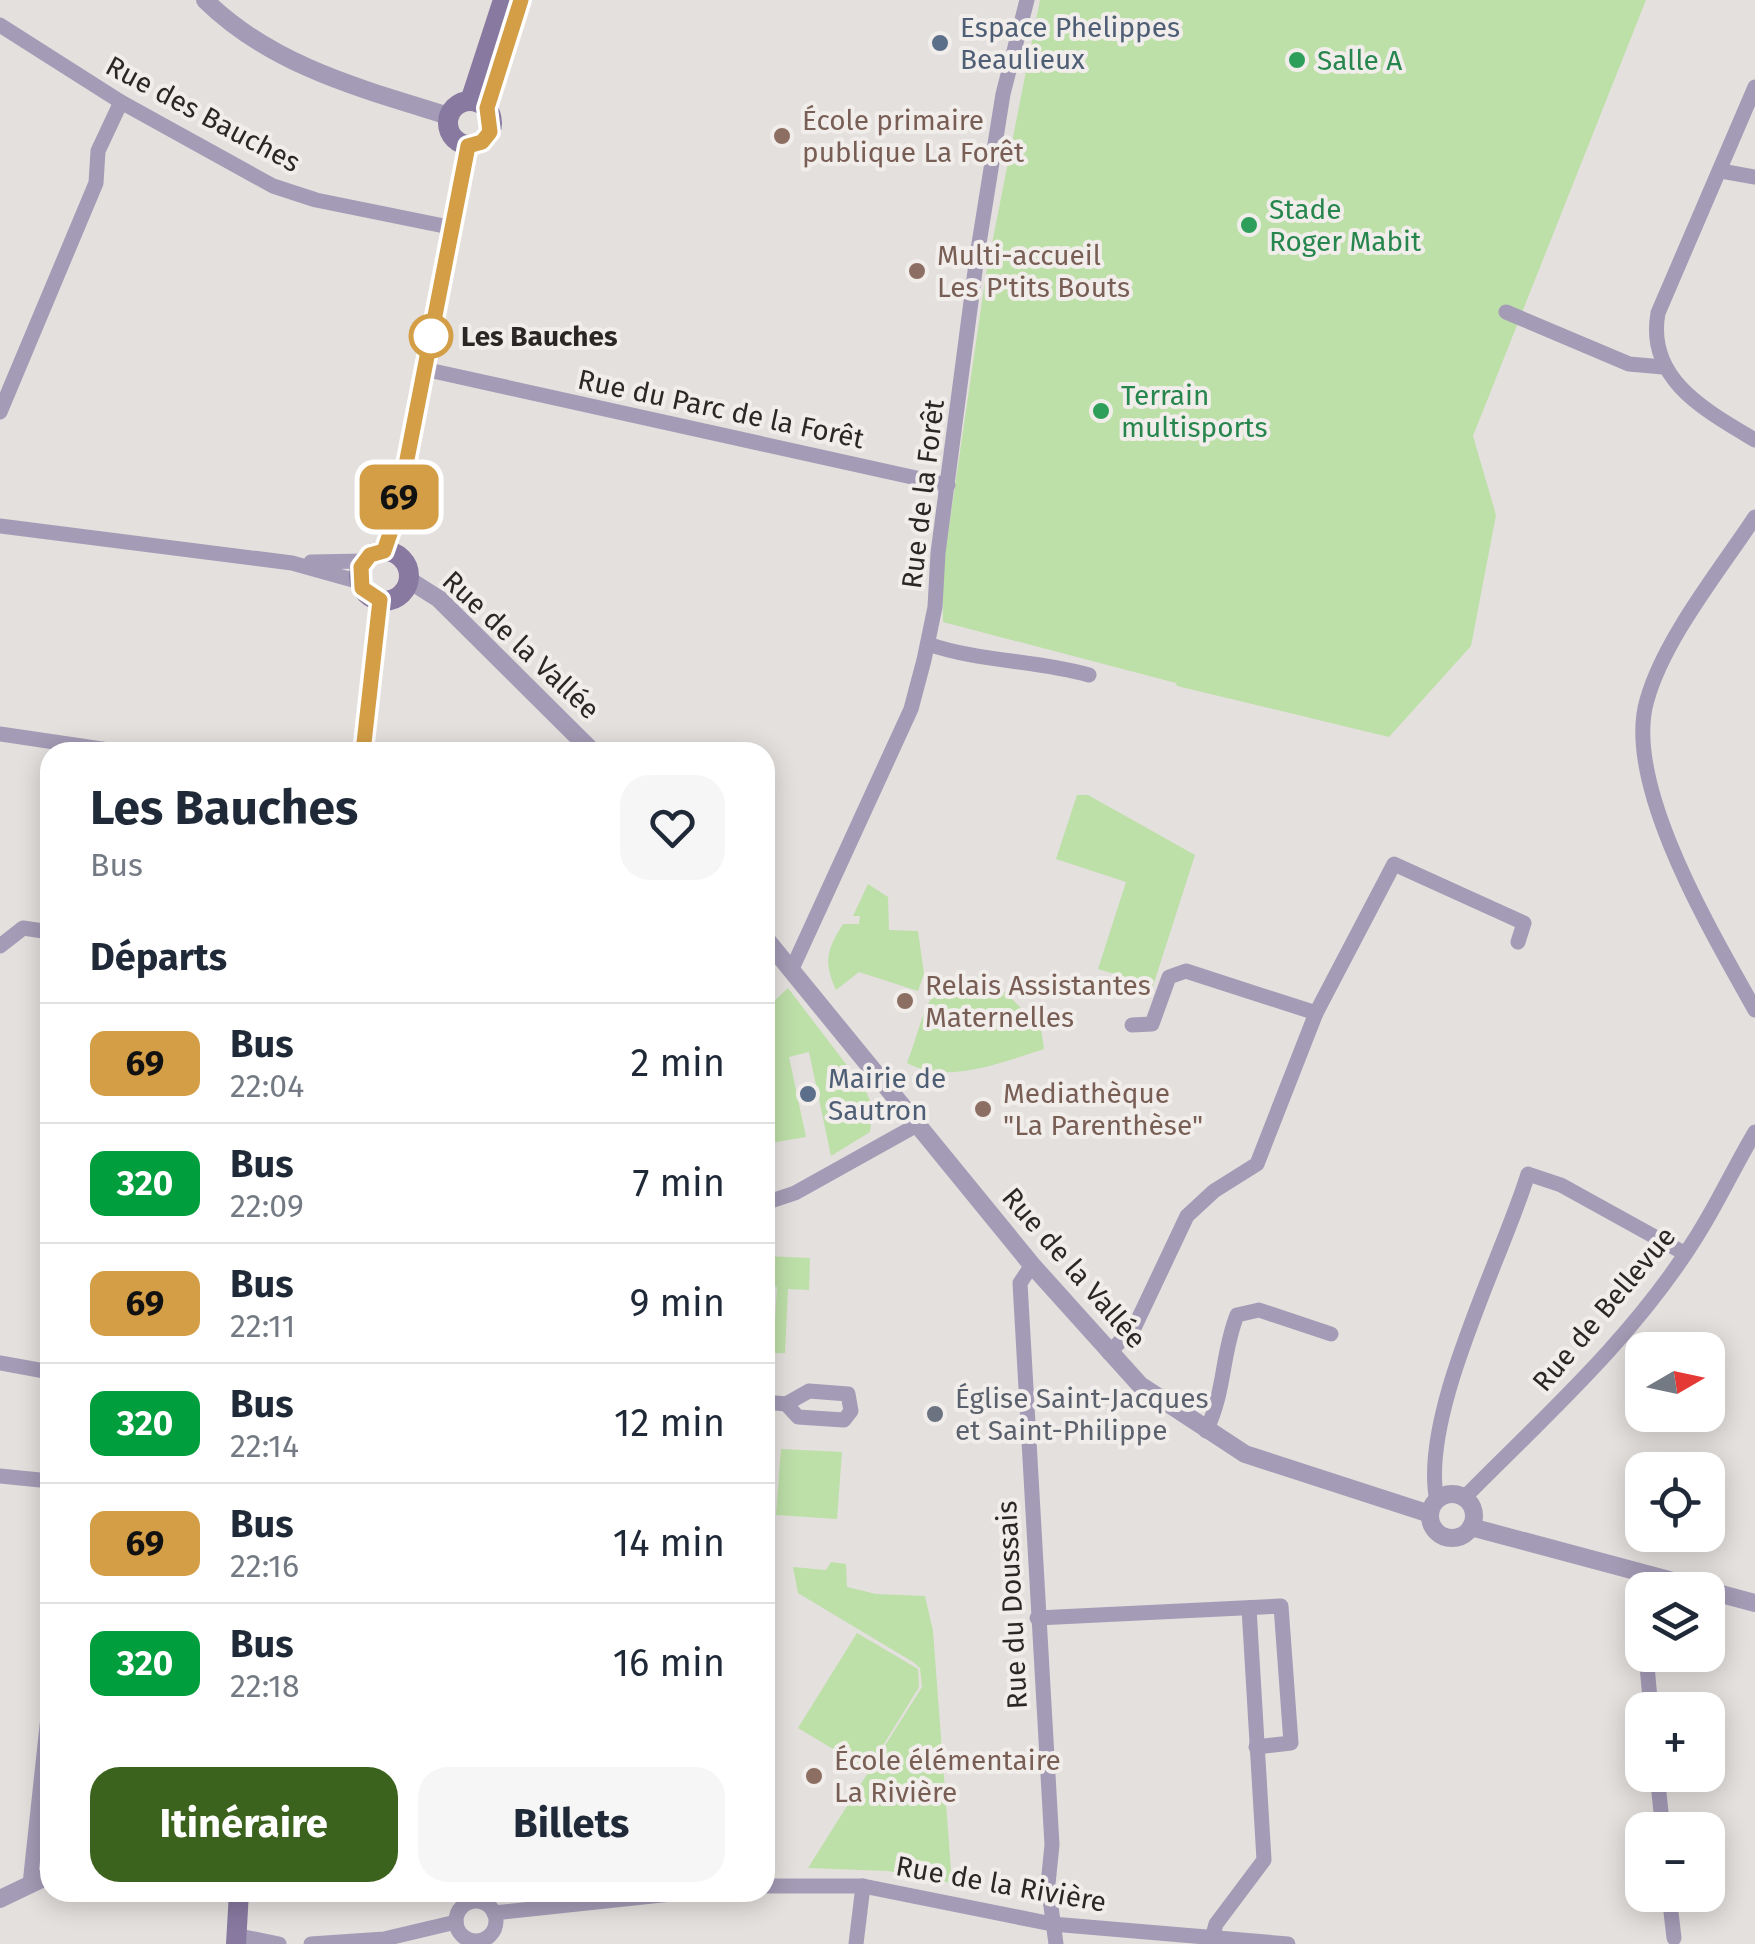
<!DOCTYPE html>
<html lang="fr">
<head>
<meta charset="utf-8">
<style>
	body { margin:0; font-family:"Fira Sans",sans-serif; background:#f6f6f7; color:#1f2937; height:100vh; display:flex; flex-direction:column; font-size:38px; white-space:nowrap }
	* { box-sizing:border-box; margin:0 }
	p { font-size:32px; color:#747a83 }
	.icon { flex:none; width:55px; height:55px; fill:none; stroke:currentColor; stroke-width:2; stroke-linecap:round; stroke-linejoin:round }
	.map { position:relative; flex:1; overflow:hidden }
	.panel { position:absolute; left:40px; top:742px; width:735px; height:1160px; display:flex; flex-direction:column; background:#fff; border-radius:30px; box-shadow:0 5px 25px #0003 }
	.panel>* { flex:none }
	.badge { padding:0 20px; border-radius:15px; font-size:35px; line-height:65px }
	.needle { width:65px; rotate:81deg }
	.tools { position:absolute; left:1625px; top:1332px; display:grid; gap:20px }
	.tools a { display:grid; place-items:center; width:100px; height:100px; border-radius:20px; background:#fff; box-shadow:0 5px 25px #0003; font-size:50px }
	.map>.badge { position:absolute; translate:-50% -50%; box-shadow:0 0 0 5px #fff }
	h2 { padding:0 50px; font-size:38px; line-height:90px }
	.round { display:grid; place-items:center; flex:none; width:105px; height:105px; border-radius:30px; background:#f6f6f7 }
	.summary { display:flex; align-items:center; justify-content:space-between; height:170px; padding:0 50px }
	h1 { font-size:48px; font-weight:700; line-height:75px }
	.action { display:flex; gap:20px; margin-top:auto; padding:20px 50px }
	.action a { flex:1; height:115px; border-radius:30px; background:#3c631d; color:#fff; font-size:40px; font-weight:700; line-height:115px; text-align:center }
	.action a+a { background:#f6f6f7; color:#1f2937 }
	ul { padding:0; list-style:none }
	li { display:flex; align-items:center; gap:30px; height:120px; padding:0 50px; border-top:2px solid #e0e1e3 }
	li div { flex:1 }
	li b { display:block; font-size:38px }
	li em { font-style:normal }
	li .badge { min-width:110px; font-weight:700; text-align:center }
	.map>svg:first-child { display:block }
	.green { fill:#bddfa8 }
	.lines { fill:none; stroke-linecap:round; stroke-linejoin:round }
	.minor { stroke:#a49bb6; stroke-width:15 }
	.tertiary { stroke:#a49bb6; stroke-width:18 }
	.secondary { stroke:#8779a0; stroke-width:20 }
	.line-casing { stroke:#fff; stroke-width:22 }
	.line { stroke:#d39e46; stroke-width:15 }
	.service-dot { fill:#5c6f8a; stroke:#f1edeb; stroke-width:4 }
	.leisure-dot { fill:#2e9e5b; stroke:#f1edeb; stroke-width:4 }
	.education-dot { fill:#8d6e63; stroke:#f1edeb; stroke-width:4 }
	.stop-dot { fill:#fff; stroke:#d39e46; stroke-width:5 }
	.worship-dot { fill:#6b7280; stroke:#f1edeb; stroke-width:4 }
	.labels { text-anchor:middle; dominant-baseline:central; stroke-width:8; stroke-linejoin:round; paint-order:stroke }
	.service-label { font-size:28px; fill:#4e5e75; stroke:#f1edeb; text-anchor:start }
	.leisure-label { font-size:28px; fill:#27864d; stroke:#f1edeb; text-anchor:start }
	.street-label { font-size:28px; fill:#2a2827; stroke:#f1edeb }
	.education-label { font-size:28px; fill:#785e54; stroke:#f1edeb; text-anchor:start }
	.stop-label { font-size:28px; font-weight:bold; fill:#2a2827; stroke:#f1edeb; text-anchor:start }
	.worship-label { font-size:28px; fill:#5b616d; stroke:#f1edeb; text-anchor:start }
</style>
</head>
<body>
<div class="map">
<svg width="1755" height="1944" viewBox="0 0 1755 1944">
	<rect width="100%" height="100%" fill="#e4e0dd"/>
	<g class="green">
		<polygon points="1040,0 1646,0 1473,436 1496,515 1471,646 1389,737 1177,686 1176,683 943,622 943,568 986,274"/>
		<polygon points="1077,795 1088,795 1195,855 1153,986 1098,969 1126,882 1056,859"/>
		<path d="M 868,884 L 888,897 L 889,930 L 918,931 L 924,974 L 918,991 L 859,972 L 836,990 C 823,961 827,950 843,924 L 859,924 L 860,916 L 853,916 Z"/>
		<path d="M 989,976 L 1041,1028 L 1044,1049 C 1002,1062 947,1085 907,1063 C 929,1006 921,980 989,976 Z"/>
		<polygon points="788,988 865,1089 873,1108 870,1132 831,1156 809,1052 789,1057 806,1137 765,1144 765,1026 771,1004"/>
		<polygon points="765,1256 810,1258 809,1290 788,1289 785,1353 773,1353 777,1287 765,1285"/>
		<polygon points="781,1449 842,1452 837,1519 776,1515"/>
		<polygon points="831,1562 846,1564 847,1587 876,1594 925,1596 933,1631 952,1883 888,1871 808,1868 922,1687 920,1668 913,1662 798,1593 793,1567 826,1570"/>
		<polygon points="857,1633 918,1669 919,1687 868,1770 798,1728"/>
	</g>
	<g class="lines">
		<g class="minor">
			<polyline points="0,25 121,102 273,186 316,200 454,228"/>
			<path d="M 1755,87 L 1658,313 C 1646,379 1705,410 1755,440"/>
			<polyline points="1721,171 1755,177"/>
			<polyline points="1506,312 1629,364 1663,367"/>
			<polyline points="424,369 948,485"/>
			<polyline points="0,412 96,183 98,151 121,102"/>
			<path d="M 1755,517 C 1720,570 1664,639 1647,700 C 1622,784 1714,936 1755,1010"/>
			<polyline points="0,526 292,563 360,582"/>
			<polyline points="311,562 364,561"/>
			<path d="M 928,644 C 980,662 1036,660 1089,675"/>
			<polyline points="0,734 122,752"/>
			<polyline points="0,946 23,928 50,932"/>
			<polyline points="791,971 911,709 924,660 935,607 938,553 977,256 1003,94 1027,0"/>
			<polyline points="1132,1025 1152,1024 1169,977 1186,971 1316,1013"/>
			<polyline points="765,1203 795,1193 917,1125"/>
			<polyline points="1032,1265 1020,1283 1052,1845 1048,1884 1056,1944"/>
			<polyline points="1109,1353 1135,1326 1187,1216 1214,1191 1257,1164 1316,1013 1394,864 1524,923 1518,942"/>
			<polyline points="0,1363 50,1372"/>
			<polyline points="765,1402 786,1404 809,1391 848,1394 851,1411 844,1420 798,1417 786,1404"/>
			<path d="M 1206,1431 C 1226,1389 1221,1356 1237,1315 L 1259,1310 L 1331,1334"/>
			<polyline points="0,1476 50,1481"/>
			<path d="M 1464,1498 C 1545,1416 1633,1338 1695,1239 C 1717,1205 1734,1167 1755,1132"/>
			<path d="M 1437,1501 C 1419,1416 1502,1259 1528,1174 L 1561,1185 L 1684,1253"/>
			<polyline points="1642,1603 1642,1624"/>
			<polyline points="1037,1618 1281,1606 1291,1743 1256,1747"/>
			<polyline points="1646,1655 1651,1710"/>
			<polyline points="1657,1775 1663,1830"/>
			<polyline points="30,1884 48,1717"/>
			<polyline points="765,1886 863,1886 1052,1924 1288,1944"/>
			<polyline points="1669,1895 1674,1938"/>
			<circle cx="476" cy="1921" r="20"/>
			<polyline points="494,1913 690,1892"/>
			<polyline points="1213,1935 1216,1924 1264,1860 1249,1608"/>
			<polyline points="239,1936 279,1944"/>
			<polyline points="311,1944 384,1939 456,1922"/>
			<polyline points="856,1944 863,1886"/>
		</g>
		<g class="tertiary">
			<path d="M 205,0 C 272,66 362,89 449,116"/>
			<polyline points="409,580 439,599 593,752"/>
			<polyline points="765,938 1032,1265 1140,1385 1245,1454 1430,1514"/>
			<circle cx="1452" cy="1516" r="22"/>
			<polyline points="1471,1527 1755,1603"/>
			<polyline points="0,1899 50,1875"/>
		</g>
		<g class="secondary">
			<polyline points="470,101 503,0"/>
			<circle cx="470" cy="123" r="22"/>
			<polyline points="487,109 521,0"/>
			<polyline points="384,551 396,516 468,145"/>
			<circle cx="384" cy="576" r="25"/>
			<polyline points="363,752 380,600"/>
			<polyline points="236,1944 239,1892"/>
		</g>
	</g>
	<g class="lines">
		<g class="line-casing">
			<polyline id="line" points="363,752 380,600 362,588 361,567 370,555 384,551 396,516 468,146 482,142 490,132 487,108 521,0"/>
		</g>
		<use href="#line" class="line"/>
	</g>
	<g class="service-dot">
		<circle cx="940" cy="43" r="10"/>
		<circle cx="808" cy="1094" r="10"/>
	</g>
	<g class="leisure-dot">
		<circle cx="1297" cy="60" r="10"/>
		<circle cx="1249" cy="225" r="10"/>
		<circle cx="1101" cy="411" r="10"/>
	</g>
	<g class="education-dot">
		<circle cx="782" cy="136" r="10"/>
		<circle cx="917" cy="271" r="10"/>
		<circle cx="905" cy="1001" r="10"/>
		<circle cx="983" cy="1109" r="10"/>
		<circle cx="814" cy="1776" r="10"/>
	</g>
	<circle class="stop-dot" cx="431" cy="336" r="20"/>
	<circle class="worship-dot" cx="935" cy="1414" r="10"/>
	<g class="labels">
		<g class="service-label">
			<text x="960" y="27">Espace Phelippes<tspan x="960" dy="32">Beaulieux</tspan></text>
			<text x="828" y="1078">Mairie de<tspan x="828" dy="32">Sautron</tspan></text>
		</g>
		<g class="leisure-label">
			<text x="1317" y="60">Salle A</text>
			<text x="1269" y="209">Stade<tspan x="1269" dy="32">Roger Mabit</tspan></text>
			<text x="1121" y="395">Terrain<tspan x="1121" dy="32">multisports</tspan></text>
		</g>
		<g class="street-label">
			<text transform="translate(203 114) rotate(28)">Rue des Bauches</text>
			<text transform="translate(721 409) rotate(12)">Rue du Parc de la Forêt</text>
			<text transform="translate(923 494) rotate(-83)">Rue de la Forêt</text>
			<text transform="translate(521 645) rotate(43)">Rue de la Vallée</text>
			<text transform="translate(1074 1268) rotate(49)">Rue de la Vallée</text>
			<text transform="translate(1604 1309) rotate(-50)">Rue de Bellevue</text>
			<text transform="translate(1012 1605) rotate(-93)">Rue du Doussais</text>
			<text transform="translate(1001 1884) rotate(10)">Rue de la Rivière</text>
		</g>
		<g class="education-label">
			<text x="802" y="120">École primaire<tspan x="802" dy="32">publique La Forêt</tspan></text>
			<text x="937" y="255">Multi-accueil<tspan x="937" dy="32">Les P'tits Bouts</tspan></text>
			<text x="925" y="985">Relais Assistantes<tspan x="925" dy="32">Maternelles</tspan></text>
			<text x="1003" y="1093">Mediathèque<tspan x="1003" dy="32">"La Parenthèse"</tspan></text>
			<text x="834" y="1760">École élémentaire<tspan x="834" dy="32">La Rivière</tspan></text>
		</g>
		<g class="stop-label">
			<text x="461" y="336">Les Bauches</text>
		</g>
		<g class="worship-label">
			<text x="955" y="1398">Église Saint-Jacques<tspan x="955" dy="32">et Saint-Philippe</tspan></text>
		</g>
	</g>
</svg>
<div class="tools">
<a><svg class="needle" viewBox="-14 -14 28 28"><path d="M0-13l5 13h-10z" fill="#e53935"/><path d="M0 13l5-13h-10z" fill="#747a83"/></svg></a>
<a><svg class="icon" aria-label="locate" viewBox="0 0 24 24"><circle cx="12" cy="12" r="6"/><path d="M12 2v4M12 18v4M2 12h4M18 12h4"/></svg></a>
<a><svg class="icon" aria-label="layers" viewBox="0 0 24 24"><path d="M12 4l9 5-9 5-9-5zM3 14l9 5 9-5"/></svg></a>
<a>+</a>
<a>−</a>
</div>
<b class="badge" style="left:399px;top:497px;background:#d39e46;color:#111">69</b>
<section class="panel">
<div class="summary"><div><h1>Les Bauches</h1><p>Bus</p></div><a class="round"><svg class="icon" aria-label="heart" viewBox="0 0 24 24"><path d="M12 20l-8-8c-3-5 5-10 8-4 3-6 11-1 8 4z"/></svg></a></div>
<h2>Départs</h2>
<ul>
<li><span class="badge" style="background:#d39e46;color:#111">69</span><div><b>Bus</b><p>22:04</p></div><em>2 min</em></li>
<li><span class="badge" style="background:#009e3d;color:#fff">320</span><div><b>Bus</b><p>22:09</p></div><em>7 min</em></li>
<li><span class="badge" style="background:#d39e46;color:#111">69</span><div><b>Bus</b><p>22:11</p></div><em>9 min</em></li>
<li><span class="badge" style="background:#009e3d;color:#fff">320</span><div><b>Bus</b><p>22:14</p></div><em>12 min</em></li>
<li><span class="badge" style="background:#d39e46;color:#111">69</span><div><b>Bus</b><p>22:16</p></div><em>14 min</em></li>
<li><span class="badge" style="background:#009e3d;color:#fff">320</span><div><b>Bus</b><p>22:18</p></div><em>16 min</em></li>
</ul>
<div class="action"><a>Itinéraire</a><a>Billets</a></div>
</section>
</div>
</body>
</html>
